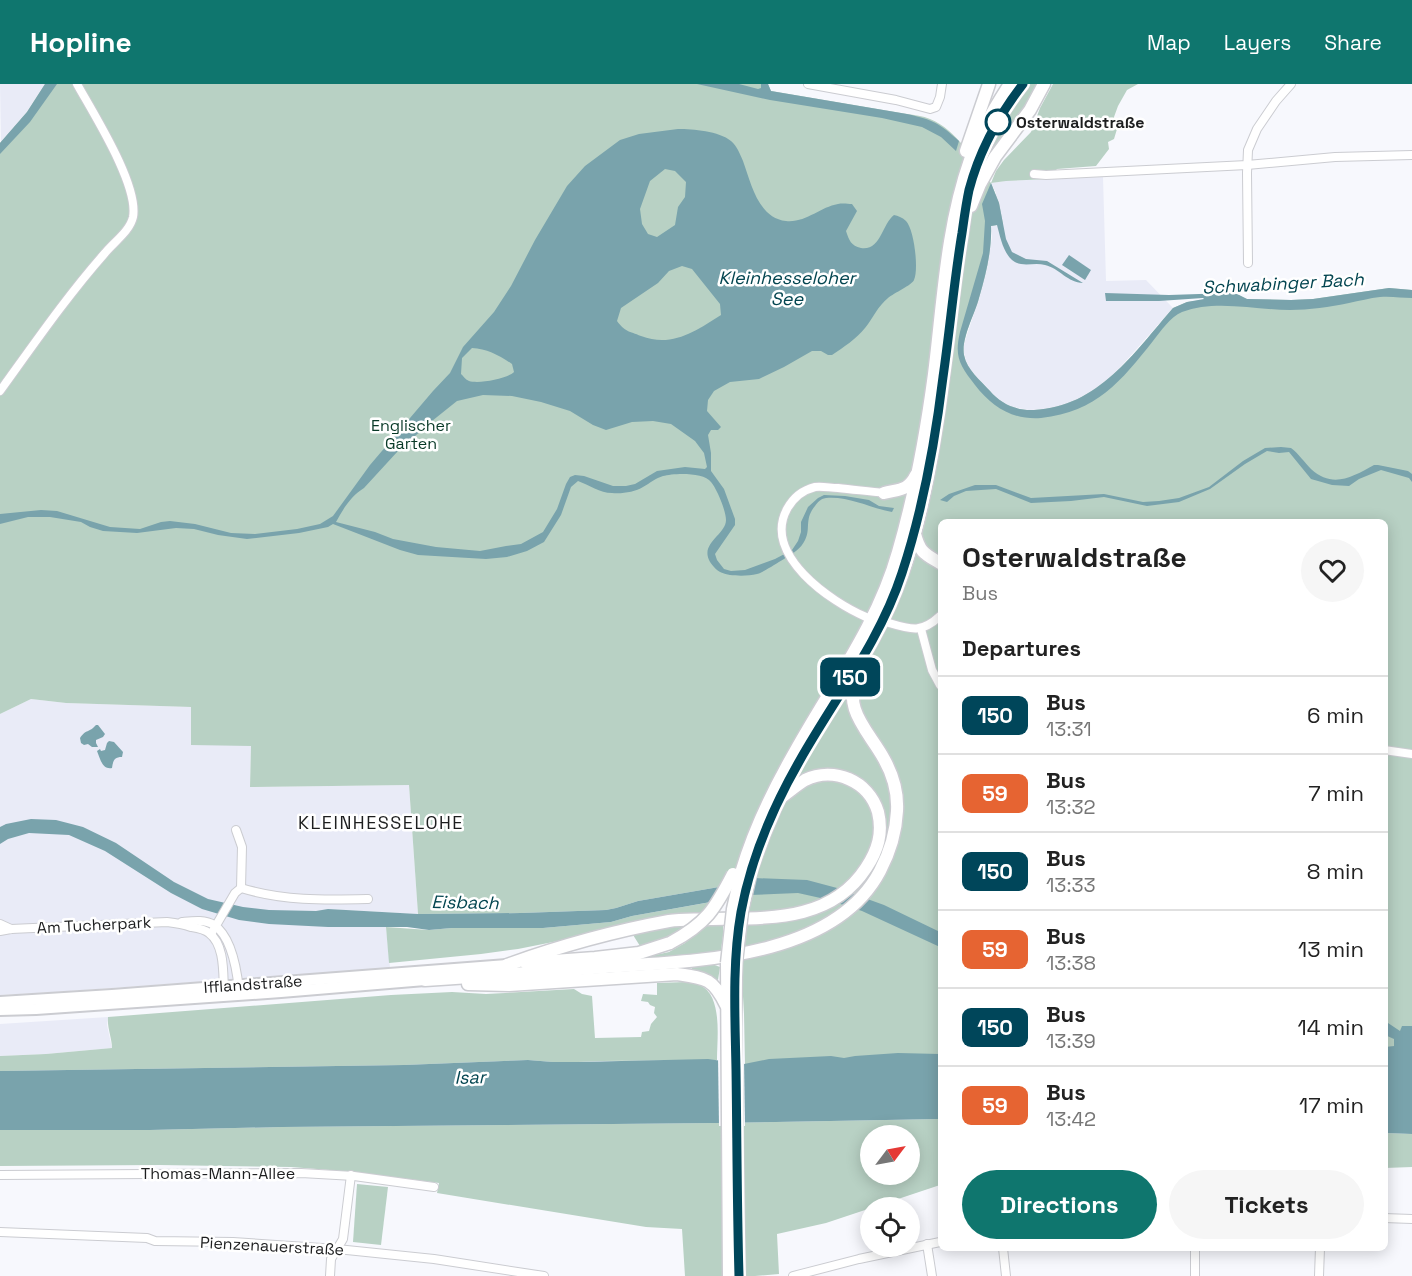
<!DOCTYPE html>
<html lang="en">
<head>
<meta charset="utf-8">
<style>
	body { margin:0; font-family:"Space Grotesk",sans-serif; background:#f6f6f6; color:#222; height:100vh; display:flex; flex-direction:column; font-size:22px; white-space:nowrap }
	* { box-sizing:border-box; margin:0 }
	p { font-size:20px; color:#767676 }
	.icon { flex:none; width:33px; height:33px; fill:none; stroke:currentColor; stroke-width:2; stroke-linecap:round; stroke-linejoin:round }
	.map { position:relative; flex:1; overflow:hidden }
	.details { position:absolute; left:938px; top:435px; width:450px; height:732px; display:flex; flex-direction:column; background:#fff; border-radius:9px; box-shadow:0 3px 15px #0003 }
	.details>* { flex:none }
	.badge { padding:0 12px; border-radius:9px; font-size:21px; line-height:39px }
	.needle { width:39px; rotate:58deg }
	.controls { position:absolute; left:860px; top:1041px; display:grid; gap:12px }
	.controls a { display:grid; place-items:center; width:60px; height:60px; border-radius:50%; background:#fff; box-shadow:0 3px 15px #0003; font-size:30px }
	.map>.badge { position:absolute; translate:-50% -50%; box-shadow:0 0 0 3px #fff }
	h2 { padding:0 24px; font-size:22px; line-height:54px }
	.round { display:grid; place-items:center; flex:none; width:63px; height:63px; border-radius:32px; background:#f6f6f6 }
	.summary { display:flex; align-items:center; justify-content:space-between; height:102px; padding:0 24px }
	h1 { font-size:28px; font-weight:700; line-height:45px }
	.primary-button { display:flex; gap:12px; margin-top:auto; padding:12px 24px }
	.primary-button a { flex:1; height:69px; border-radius:36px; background:#0f766e; color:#fff; font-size:24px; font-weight:700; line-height:69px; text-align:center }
	.primary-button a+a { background:#f6f6f6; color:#222 }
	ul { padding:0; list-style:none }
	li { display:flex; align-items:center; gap:18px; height:78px; padding:0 24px; border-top:2px solid #e0e0e0 }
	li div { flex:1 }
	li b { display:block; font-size:22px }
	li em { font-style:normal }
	li .badge { min-width:66px; font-weight:700; text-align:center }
	header { display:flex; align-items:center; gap:36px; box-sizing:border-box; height:84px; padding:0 30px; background:#0f766e; color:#fff }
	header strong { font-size:28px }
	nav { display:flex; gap:33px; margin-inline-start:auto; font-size:21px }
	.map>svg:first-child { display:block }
	.built { fill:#e9ebf7 }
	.green { fill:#b8d1c4; fill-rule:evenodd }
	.water { fill:#79a3ac; fill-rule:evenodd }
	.pier { fill:#f7f8fd }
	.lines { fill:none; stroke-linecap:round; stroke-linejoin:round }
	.minor-casing { stroke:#cbccd1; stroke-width:10 }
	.secondary-casing { stroke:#cbccd1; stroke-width:14 }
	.trunk-casing { stroke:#cbccd1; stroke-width:15 }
	.minor { stroke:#fff; stroke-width:8 }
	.secondary { stroke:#fff; stroke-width:10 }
	.trunk { stroke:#fff; stroke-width:12 }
	.trunk-bridge-casing { stroke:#cbccd1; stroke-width:15; stroke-linecap:butt }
	.trunk-bridge { stroke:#fff; stroke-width:12 }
	.line-casing { stroke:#fff; stroke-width:14 }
	.line { stroke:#00465a; stroke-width:9 }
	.stop-dot { fill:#fff; stroke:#00465a; stroke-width:3 }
	.labels { text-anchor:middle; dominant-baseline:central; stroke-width:5; stroke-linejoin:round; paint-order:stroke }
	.stop-label { font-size:16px; font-weight:bold; fill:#1d1e1f; stroke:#fff; text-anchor:start }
	.park-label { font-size:16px; fill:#083927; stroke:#fff }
	.street-label { font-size:16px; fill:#1d1e1f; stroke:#fff }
	.water-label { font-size:18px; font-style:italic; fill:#034550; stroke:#fff }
	.neighbourhood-label { font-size:18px; letter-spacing:1.5px; fill:#1d1e1f; stroke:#fff }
</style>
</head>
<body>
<header>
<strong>Hopline</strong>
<nav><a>Map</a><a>Layers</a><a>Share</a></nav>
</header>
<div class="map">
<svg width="1412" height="1192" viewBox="0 0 1412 1192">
	<rect width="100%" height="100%" fill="#f7f8fd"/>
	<g class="built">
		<polygon points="0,0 45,0 27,28 1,58"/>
		<polygon points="1103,93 1106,197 1146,196 1173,224 1109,296 1089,311 1078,316 1051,325 1029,326 1012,323 996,315 968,284 964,269 964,260 979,214 992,154 991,142 996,109 991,99 1005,97"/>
		<polygon points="31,615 66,619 191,623 251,662 250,703 409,701 418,830 328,825 329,843 386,843 390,884 56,908 0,911 0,630"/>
		<polygon points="108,933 107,941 112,964 46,970 0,972 0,940"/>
	</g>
	<g class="green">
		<path d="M 45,0 L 768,0 L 771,7 L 907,30 C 914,31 923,32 930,35 C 957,46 974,77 991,99 L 996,87 L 1004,76 L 1031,48 L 1040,24 L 1053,0 L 1138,0 L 1127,6 L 1118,22 L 1114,33 L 1117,45 L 1114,55 L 1108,58 L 1109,65 L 1096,82 L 1057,85 L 1048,95 L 1006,97 L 991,99 L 999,119 L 1003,140 L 991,142 C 992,166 986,190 979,214 C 975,229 961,255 964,271 C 967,286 980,296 990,307 C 1001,320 1017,327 1034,326 C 1098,323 1134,269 1173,224 L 1187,218 L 1203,216 L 1229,209 L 1237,210 L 1247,215 L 1291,216 L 1313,215 L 1389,204 L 1412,206 L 1412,958 L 1384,965 L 1384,438 L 940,438 L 940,976 L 745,981 L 744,930 L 741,877 L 747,831 L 719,803 L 638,817 L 616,824 L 606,826 L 521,829 L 418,830 L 409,701 L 250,703 L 251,662 L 191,661 L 191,623 L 66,619 L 31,615 L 0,630 L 0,59 L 27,28 Z"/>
		<polygon points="1027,0 1039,0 1033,12 984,84 990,61"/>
		<path d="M 711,818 C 693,837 666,859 640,862 L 628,843 L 518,865 L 481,870 L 389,879 L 386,843 L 429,846 L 452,844 L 543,844 L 611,838 L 632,832 Z"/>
		<polygon points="723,840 723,852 721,866 717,868 640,876 641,874 669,868 685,859 708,841"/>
		<polygon points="712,880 720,883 718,896 710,894 692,887 692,883"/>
		<path d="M 686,898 C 690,899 696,899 700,901 C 723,912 717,954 717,976 L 601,977 L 578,978 L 553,978 L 528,976 L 404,981 L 0,987 L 0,972 L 46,970 L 112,964 C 112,954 107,944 108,933 L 391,911 L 452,908 L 486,910 L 574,905 L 582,910 L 592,912 L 595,954 L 641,953 L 642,948 L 649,947 L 651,940 L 657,933 L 654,929 L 655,923 L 650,921 L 648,918 L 641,917 L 643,910 L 657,911 L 657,899 Z"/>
		<path d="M 940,1035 L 940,1101 L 826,1139 L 777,1150 L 779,1190 L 755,1192 L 685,1192 L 682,1145 L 646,1143 L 437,1109 L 439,1099 L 355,1088 L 291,1083 L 159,1081 L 0,1082 L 0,1046 L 150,1046 L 282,1043 L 718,1039 ZM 870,1052 L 909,1052 L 909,1090 L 870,1090 Z"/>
		<polygon points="1385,1049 1412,1050 1412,1083 1385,1084"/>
		<polygon points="357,1100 388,1103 381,1161 353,1158"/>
	</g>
	<g class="water">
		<polygon points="45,0 57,0 30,38 0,70 0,59 27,28"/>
		<path d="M 697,0 L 739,0 L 758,5 L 761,4 L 761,0 L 768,0 L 771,7 L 907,30 C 934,36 939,39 959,57 L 956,67 L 941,53 L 922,43 L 882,34 L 770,16 Z"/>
		<path d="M 678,45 C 693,45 719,47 731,57 C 737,62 740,70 743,77 C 751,99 758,134 786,137 C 806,139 820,123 838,120 C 843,119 848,120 852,120 L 857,127 L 846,147 C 849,156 851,162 861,164 C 881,167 882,140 894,131 C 898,132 902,133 906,137 C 914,145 919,185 914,196 C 912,201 894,209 888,214 C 878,222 873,234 865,244 C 856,255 844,263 832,271 L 828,271 L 821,267 L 812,267 L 784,283 L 759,295 L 730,298 L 714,307 L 708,316 L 707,327 L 721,343 L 718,346 L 711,346 L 708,351 L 711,369 L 711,387 L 724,405 L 735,435 L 735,441 L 715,470 L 717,476 L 724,485 L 731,487 L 745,486 L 775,475 L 792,466 L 798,457 L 801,448 L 801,438 L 808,423 L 818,414 L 824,411 L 845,412 L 869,416 L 879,422 L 894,424 L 892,428 C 870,424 849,412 826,414 C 820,415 818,418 815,422 C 804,435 811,445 805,456 C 803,460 800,464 796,467 C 792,470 761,490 757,490 C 749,492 738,492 730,491 C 724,490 718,488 714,483 C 694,461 726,452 726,436 C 726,427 717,405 711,398 C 704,388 674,389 663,392 C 656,394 650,399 643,403 C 635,408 622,410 612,409 C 600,409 589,401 578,397 L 571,403 L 561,431 L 544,458 L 527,467 L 507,473 L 486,475 L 418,471 L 400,466 L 333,440 L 328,443 L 299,449 L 247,455 L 218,451 L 194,445 L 176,444 L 137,449 L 103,447 L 90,443 L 81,438 L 50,433 L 28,433 L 0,440 L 0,430 L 41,426 L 57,427 L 110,443 L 140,445 L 161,438 L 170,437 L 195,440 L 231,449 L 255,450 L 297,445 L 320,440 L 333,432 L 370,381 L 433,307 L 450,289 L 463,263 L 494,228 L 511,202 L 535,156 L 567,102 L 585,82 L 620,56 L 639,50 ZM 665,85 L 675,87 L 686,98 L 685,113 L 678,123 L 675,141 L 657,153 L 648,150 L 642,140 L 640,125 L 650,97 ZM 682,182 L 692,185 L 720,220 L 721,231 C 696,247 672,264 641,252 C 629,247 625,248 617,237 L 621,224 L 658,199 L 669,187 ZM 472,264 C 487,265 499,271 512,280 L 514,288 C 507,295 479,300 469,297 C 465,295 465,294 461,290 L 462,274 ZM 483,311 L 512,312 L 541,318 L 570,327 L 593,341 L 606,346 L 632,338 L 653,337 L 671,340 L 695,357 L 704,369 L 707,383 L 705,385 L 685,383 L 657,387 L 635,400 L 626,402 L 613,402 L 584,392 L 575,391 L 570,393 L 566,400 L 557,425 L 543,448 L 521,460 L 506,462 L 480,467 L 436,463 L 393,455 L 375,448 L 336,438 C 343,425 351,412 364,404 L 398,367 L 432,337 L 457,317 Z"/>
		<path d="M 991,99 L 999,119 L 1006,155 L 1012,168 L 1026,175 L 1047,177 L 1083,199 C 1068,199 1059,184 1045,181 C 1034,178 1021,184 1012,176 C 1003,168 1000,152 997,141 L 991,142 C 992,166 986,190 979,214 C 975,230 961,254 964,271 C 967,286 980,296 990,307 C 1001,320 1017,327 1034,326 C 1098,323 1134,269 1173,224 L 1187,218 L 1204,215 L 1203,214 L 1159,217 L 1106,217 L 1105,209 L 1169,211 L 1229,209 L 1237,210 L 1247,215 L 1291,216 L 1313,215 L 1389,204 L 1412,206 L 1412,214 C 1402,214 1391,212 1380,213 C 1370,214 1359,217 1349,219 C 1330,223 1309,226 1290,226 C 1255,226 1216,215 1182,228 C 1170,233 1161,247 1153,257 C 1121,297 1097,328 1041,334 C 1012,336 992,323 975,301 C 960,282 954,273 960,248 L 983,169 L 985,137 L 982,120 Z"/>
		<polygon points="1069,171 1091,186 1085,196 1062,181"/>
		<path d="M 1281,363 L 1291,364 C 1299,370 1304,378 1311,385 C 1333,405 1352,393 1374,381 L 1378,381 L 1408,387 L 1412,390 L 1412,398 L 1409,394 L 1381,386 L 1359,395 L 1349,402 L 1332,401 L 1311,395 L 1289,368 L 1279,369 L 1267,367 L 1245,380 L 1210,405 L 1179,418 L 1147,422 L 1104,413 L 1071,417 L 1031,419 L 996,405 L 966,407 L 954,412 L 947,418 L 940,416 L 949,410 L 975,401 L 996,401 L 1031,414 L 1104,410 L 1143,418 L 1159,417 L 1179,414 L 1209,403 L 1243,377 L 1265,364 Z"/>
		<path d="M 96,641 L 98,641 L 105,650 L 103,653 L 96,656 L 96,659 L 98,663 L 92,663 L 88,660 L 84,661 L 81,659 L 80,654 C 86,645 89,649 96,641 Z"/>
		<path d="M 109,657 L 114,658 L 123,668 L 122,673 C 114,673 113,677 112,684 C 102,686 100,674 97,667 L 100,665 L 101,667 L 105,666 L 107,659 Z"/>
		<polygon points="31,735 56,736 83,743 116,759 174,798 208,815 243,823 269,826 316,827 328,825 418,830 521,829 606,826 616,824 638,817 719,803 754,794 807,796 837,804 884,821 940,848 940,863 862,827 825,815 798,809 750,811 632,832 611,838 543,844 452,844 429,846 407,843 328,843 269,840 239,836 202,825 171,809 105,767 69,751 29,749 8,755 0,760 0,743 6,740"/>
		<polygon points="1385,937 1400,947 1402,942 1412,942 1412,1050 1385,1049 1385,963 1394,962 1394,955 1385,951"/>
		<polygon points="898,969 940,970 940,1035 718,1039 282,1043 150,1046 0,1046 0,987 404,981 528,976 553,978 578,978 708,975 744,980 769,975 831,972 844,974 855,972"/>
	</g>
	<polygon class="pier" points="718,973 744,976 745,1042 719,1042"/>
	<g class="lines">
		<g class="minor-casing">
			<g id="minor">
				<polyline points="808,0 896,16 930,25 936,23 940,13 942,0"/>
				<polyline points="1034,90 1046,91 1247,81 1335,73 1412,71"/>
				<polyline points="1248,179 1247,89 1248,66 1257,45 1276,17 1291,0"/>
				<path d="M 0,307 C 34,260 67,212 105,169 C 114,158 130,147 133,133 C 139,101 93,29 77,0"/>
				<path d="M 866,533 C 831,518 762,471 787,425 C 793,414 803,406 815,403 C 822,402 831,404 838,404 C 854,406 869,407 884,409"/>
				<path d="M 889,539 C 912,546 922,549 940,532"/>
				<polyline points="921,545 932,586 940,601"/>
				<polyline points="1384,666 1412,670"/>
				<path d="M 241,804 C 284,817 323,816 368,815"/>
				<path d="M 182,838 C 192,837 205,835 214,841 C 232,853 237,887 239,906"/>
				<polyline points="0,840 11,845"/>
				<path d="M 0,847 L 11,845 L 167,838 C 176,839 183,840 191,843 C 197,844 204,845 209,849 C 225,861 223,889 224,907"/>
				<polyline points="211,850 235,809 241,804 242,763 236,746"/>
				<polyline points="0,1091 301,1089 354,1092 434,1103"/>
				<polyline points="1384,1134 1412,1135"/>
				<polyline points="0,1148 147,1154 155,1157 233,1158 337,1165 434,1175 544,1192"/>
				<polyline points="927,1160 932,1192"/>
				<polyline points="1003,1164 1006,1192"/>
				<polyline points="1195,1164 1195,1192"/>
				<polyline points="330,1192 331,1175 343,1155 351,1091"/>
				<polyline points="793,1192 859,1175 940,1158"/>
				<polyline points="1319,1192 1320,1164"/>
			</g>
		</g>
		<g class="secondary-casing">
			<g id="secondary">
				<polyline points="0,918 112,911 507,881"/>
				<polyline points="0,926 36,925 281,908 425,896"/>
			</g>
		</g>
		<g class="trunk-casing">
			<g id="trunk">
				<polyline points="966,67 989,0"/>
				<polyline points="971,122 980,100 995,73 1030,26 1044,0"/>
				<path d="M 884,409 C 900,405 908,407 916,391"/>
				<path d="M 915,450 C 920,469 925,470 940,479"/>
				<path d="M 751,787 C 764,748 780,710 800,675 C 823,636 849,598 871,559 C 890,525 905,487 915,449 C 932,384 941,315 949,248 C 953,214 957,179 963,145 C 965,131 966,117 970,104 C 981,67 999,30 1023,0"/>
				<path d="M 741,789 C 753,748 771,710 792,673 C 829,605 877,543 898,468 C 915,410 926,350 934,290 C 943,219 946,144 970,76 C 979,49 995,23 1010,0"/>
				<polyline points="736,878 735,944 739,1192"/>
				<polyline points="526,879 595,874 639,869 670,859"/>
				<polyline points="727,879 729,1192"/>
				<path d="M 507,881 C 560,862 614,847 669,837 C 683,835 697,836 710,835 C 768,834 831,838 866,784 C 878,766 883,749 878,728 C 869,697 834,682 805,696 C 797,701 790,707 783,712"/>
				<path d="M 425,896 C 485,892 545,888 605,883 C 693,877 833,876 880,787 C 890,768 896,749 897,727 C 898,709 893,691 884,675 C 869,647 840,624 859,589"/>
				<path d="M 468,900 L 509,901 L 677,890 C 705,894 713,894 726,921"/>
			</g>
		</g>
		<use href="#minor" class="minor"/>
		<use href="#secondary" class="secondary"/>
		<use href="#trunk" class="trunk"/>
		<g class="trunk-bridge-casing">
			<g id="trunk-bridge">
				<path d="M 670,859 C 706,840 715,825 733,790"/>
				<polyline points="736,878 742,827 751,787"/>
				<polyline points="727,879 733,825 741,789"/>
			</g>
		</g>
		<use href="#trunk-bridge" class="trunk-bridge"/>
	</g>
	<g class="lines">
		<g class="line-casing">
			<path id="line" d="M 739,1192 C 737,1123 737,1054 736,985 C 735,933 732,879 741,828 C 751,774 773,723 800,676 C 835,614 880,557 902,489 C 923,425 935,359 943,293 C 950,245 954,197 962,149 C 964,135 966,120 969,106 C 979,68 999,31 1023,0"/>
		</g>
		<use href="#line" class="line"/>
	</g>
	<circle class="stop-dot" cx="998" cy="38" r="12"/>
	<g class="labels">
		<g class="stop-label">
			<text x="1016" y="38">Osterwaldstraße</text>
		</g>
		<g class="park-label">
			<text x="411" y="341">Englischer<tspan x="411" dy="18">Garten</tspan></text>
		</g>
		<g class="street-label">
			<text transform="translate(94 841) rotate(-3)">Am Tucherpark</text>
			<text transform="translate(253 900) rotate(-4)">Ifflandstraße</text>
			<text x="218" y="1089">Thomas-Mann-Allee</text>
			<text transform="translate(272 1162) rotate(3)">Pienzenauerstraße</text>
		</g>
		<g class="water-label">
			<text x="787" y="193">Kleinhesseloher<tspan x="787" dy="21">See</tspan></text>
			<text transform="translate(1283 199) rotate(-3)">Schwabinger Bach</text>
			<text transform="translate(465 818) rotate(1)">Eisbach</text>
			<text transform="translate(470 993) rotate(-1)">Isar</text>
		</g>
		<g class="neighbourhood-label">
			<text x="381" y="738">KLEINHESSELOHE</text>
		</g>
	</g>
</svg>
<div class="controls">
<a><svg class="needle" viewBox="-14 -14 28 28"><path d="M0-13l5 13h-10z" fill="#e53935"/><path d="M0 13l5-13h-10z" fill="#767676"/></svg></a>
<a><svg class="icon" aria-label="locate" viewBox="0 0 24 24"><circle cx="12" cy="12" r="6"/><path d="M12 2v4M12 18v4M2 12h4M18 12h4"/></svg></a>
</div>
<b class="badge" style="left:850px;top:593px;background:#00465a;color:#fff">150</b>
<section class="details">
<div class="summary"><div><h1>Osterwaldstraße</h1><p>Bus</p></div><a class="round"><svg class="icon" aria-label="heart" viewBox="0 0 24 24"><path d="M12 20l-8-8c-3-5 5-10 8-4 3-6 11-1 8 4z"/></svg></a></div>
<h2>Departures</h2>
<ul>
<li><span class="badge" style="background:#00465a;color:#fff">150</span><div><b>Bus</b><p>13:31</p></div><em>6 min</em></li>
<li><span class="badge" style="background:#e66432;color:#fff">59</span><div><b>Bus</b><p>13:32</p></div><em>7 min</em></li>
<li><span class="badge" style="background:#00465a;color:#fff">150</span><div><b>Bus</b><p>13:33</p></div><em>8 min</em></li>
<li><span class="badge" style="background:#e66432;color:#fff">59</span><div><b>Bus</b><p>13:38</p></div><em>13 min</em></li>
<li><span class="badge" style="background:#00465a;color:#fff">150</span><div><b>Bus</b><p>13:39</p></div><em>14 min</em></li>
<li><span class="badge" style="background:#e66432;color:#fff">59</span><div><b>Bus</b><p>13:42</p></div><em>17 min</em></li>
</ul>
<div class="primary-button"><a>Directions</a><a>Tickets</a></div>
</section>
</div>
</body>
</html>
